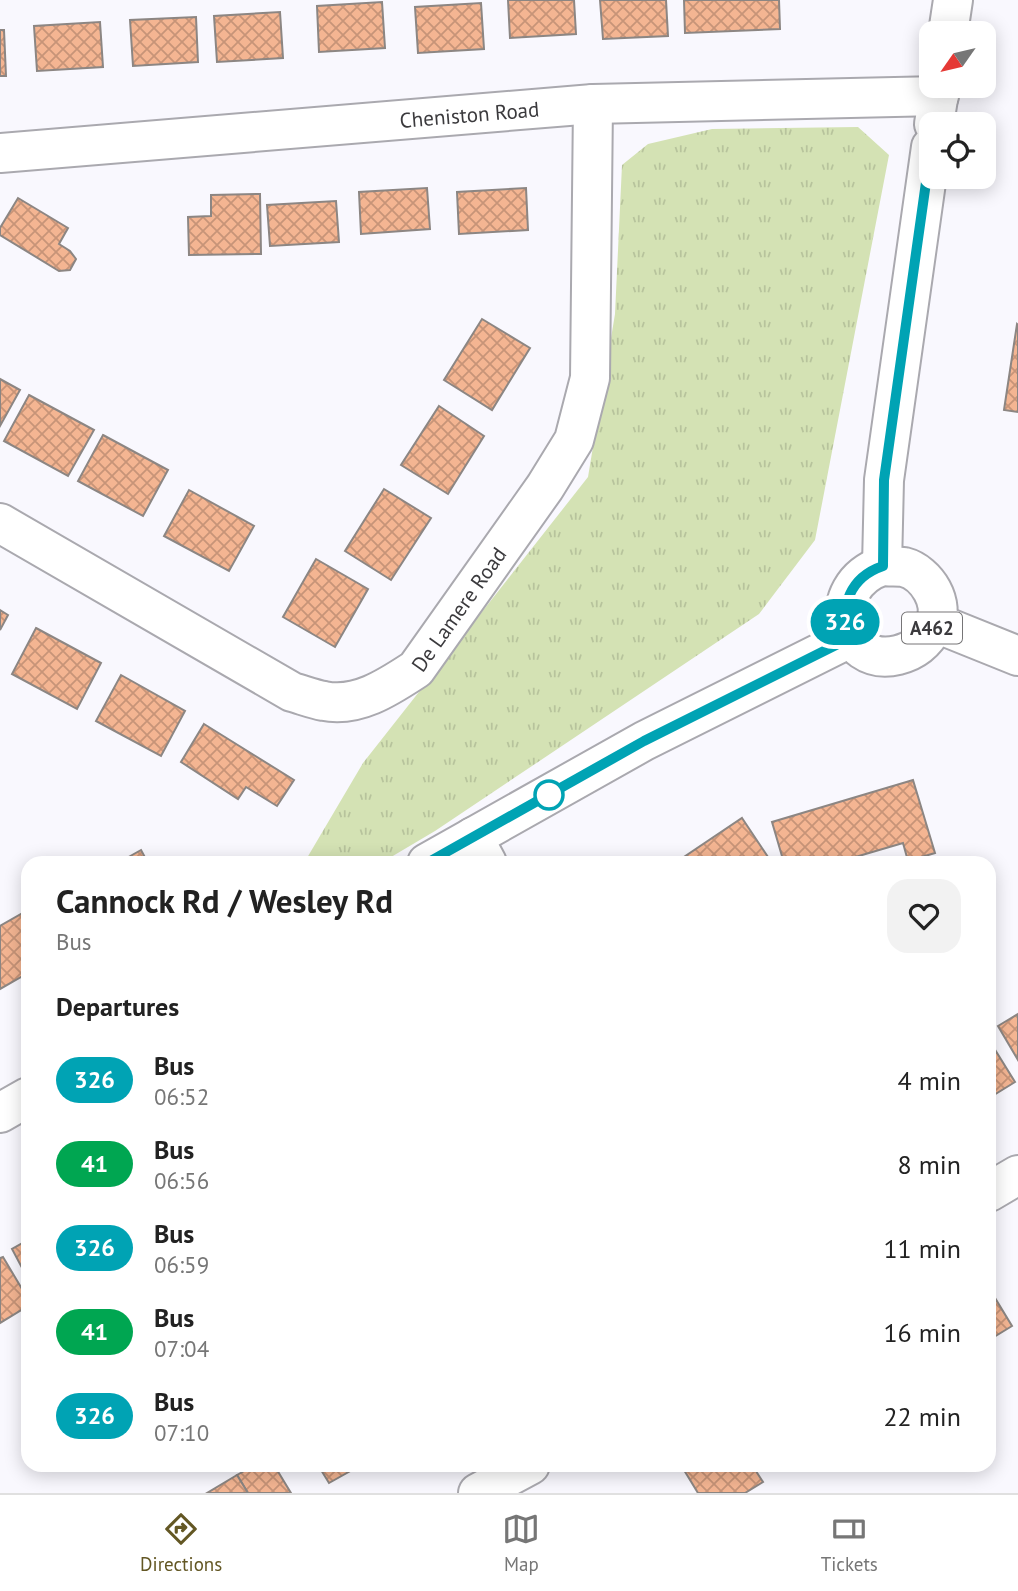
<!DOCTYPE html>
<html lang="en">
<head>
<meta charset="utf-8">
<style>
	body { margin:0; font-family:"PT Sans",sans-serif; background:#f2f2f2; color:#222; height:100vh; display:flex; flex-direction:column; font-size:26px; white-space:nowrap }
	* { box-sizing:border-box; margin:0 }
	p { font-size:23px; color:#767676 }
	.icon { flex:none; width:38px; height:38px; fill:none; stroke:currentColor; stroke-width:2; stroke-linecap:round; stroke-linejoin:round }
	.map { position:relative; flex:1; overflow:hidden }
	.drawer { position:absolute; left:21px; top:856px; width:975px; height:616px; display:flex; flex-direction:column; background:#fff; border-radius:21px; box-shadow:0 4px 18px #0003 }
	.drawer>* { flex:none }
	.badge { padding:0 14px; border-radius:23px; font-size:24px; line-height:46px }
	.needle { width:46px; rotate:236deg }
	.tools { position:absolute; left:919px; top:21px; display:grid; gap:14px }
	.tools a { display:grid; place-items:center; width:77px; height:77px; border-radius:14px; background:#fff; box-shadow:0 4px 18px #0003; font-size:35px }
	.map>.badge { position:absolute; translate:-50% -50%; box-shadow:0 0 0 4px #fff }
	h2 { padding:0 35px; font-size:26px; line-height:63px }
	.round { display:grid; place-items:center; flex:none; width:74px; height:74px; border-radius:21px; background:#f2f2f2 }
	.headline { display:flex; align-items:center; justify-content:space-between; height:119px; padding:0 35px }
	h1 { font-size:33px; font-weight:700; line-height:52px }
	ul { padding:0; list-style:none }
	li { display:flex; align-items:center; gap:21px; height:84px; padding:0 35px }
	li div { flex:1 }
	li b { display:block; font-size:26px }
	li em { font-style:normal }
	li .badge { min-width:77px; font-weight:700; text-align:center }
	.tabs { display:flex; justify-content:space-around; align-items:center; height:98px; border-top:2px solid #e0e0e0; background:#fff; font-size:19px; color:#767676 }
	.tabs a { display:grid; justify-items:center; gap:4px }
	.tabs .current { color:#635724 }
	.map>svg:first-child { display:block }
	.park { fill:url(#park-tufts) }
	.building { fill:url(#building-cross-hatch); stroke:#8c8683; stroke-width:2 }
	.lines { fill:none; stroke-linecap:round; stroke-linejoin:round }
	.minor-casing { stroke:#aaa9af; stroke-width:42 }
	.major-casing { stroke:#aaa9af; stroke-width:42 }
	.minor { stroke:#fff; stroke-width:38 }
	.major { stroke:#fff; stroke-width:38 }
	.line-casing { stroke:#fff; stroke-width:16 }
	.line { stroke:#00a3b4; stroke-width:10 }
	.stop-dot { fill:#fff; stroke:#00a3b4; stroke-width:3.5 }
	.labels { text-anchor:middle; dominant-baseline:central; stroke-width:5; stroke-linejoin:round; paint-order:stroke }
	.shield { fill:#fff; stroke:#767577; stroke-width:2 }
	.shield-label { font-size:19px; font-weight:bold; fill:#3b3a3d }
	.street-label { font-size:21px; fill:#3b3a3d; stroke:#fff }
</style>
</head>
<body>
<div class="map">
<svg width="1018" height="1493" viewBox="0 0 1018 1493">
	<defs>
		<pattern id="park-tufts" width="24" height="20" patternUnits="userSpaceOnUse" patternTransform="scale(1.75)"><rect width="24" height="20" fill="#d4e2b4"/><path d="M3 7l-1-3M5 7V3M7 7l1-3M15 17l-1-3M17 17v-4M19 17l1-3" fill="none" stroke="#b7c39c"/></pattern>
		<pattern id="building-cross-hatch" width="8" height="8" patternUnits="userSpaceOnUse" patternTransform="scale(1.75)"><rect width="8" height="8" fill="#f4b592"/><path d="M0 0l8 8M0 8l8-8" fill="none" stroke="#c79478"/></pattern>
	</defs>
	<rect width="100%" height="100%" fill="#f9f8fe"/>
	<polygon class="park" points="858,127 889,155 815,540 759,614 435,831 381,863 304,863 363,763 588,477 615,314 622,165 648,144 712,129"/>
	<g class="building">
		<polygon points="508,0 574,0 576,34 510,38"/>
		<polygon points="600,0 666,0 668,36 603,39"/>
		<polygon points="684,0 779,0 780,29 685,33"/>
		<polygon points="382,2 385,48 319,52 317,6"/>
		<polygon points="481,3 484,49 418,53 415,7"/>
		<polygon points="280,12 283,58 217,62 214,16"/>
		<polygon points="196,17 198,62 133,66 130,20"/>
		<polygon points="100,22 103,67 37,71 34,26"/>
		<polygon points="0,30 4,30 6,76 0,76"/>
		<polygon points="427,188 430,229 361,234 359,192"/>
		<polygon points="526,188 528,230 459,234 457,192"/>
		<polygon points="260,194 261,254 189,255 188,217 211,216 211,195"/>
		<polygon points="18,198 68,228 59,244 70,251 76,259 70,270 59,271 0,235 0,228"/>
		<polygon points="336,201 339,242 270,246 267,205"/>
		<polygon points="482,319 530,348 492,410 444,380"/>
		<polygon points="1017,324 1018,325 1018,412 1004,410"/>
		<polygon points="0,379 20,390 0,426"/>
		<polygon points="29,395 94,430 68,476 4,441"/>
		<polygon points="439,406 484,436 448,494 401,465"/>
		<polygon points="103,435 168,470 143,516 78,481"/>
		<polygon points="384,489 431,518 391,580 345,551"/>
		<polygon points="189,490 254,526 229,571 164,536"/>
		<polygon points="316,559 368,589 335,647 283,617"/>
		<polygon points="0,610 8,615 0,630"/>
		<polygon points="36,628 101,663 77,709 12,674"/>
		<polygon points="121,675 185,711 161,756 96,721"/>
		<polygon points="204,724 294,780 277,806 246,787 238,799 181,762"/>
		<polygon points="913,780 935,853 908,861 903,843 835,863 784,863 772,822"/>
		<polygon points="742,818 772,863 675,863"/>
		<polygon points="141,850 148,863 118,863"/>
		<polygon points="28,910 28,973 0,989 0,926"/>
		<polygon points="1018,1014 1018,1060 998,1026"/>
		<polygon points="989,1040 1015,1082 989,1098"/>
		<polygon points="28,1240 28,1279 12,1249"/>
		<polygon points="3,1257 28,1299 28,1306 0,1323 0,1258"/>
		<polygon points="989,1288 1012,1326 989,1340"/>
		<polygon points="255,1465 274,1465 291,1493 248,1493 237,1475"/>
		<polygon points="318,1465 361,1465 329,1483"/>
		<polygon points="692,1465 752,1465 763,1482 745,1493 698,1493 684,1470"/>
		<polygon points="237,1475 248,1493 207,1493"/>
	</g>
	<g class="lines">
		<g class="minor-casing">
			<g id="minor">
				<path id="s1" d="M 0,153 L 593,104 L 939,96"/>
				<path id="s2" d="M 0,523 L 292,692 C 303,695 313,699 324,701 C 358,708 390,686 416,669 L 545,487 L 574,440 L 590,378 L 593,104"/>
				<polyline points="936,623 1018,656"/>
				<polyline points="473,837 487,863"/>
				<polyline points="989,1192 1018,1175"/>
				<polyline points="478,1493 530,1465"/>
			</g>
		</g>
		<g class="major-casing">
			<g id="major">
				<polyline points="948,33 953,0"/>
				<polyline points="934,124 940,86"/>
				<polyline points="882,566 884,480 931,147"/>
				<path d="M 882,566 C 889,567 897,566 904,567 C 927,573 946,604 934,626 C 926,641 915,651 898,655 C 840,669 823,586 882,566 Z"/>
				<polyline points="427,863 644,741 852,637"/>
				<polyline points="0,1113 28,1097"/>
			</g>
		</g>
		<use href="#minor" class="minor"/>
		<use href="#major" class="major"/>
	</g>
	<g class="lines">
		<g class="line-casing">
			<path id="line" d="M 427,863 L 644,741 L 852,637 C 837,607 851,577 883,566 L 884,480 L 931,147"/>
		</g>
		<use href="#line" class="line"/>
	</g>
	<circle class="stop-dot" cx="549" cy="795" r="14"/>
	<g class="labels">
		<rect class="shield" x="902" y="612.5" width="60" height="31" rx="5"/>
		<g class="shield-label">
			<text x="932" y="628">A462</text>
		</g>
		<g class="street-label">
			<text stroke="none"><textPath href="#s1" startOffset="471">Cheniston Road</textPath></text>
			<text stroke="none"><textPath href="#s2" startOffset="544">De Lamere Road</textPath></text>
		</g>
	</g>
</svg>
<div class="tools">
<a><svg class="needle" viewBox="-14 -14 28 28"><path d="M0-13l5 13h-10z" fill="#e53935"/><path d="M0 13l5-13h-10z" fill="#767676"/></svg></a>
<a><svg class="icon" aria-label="locate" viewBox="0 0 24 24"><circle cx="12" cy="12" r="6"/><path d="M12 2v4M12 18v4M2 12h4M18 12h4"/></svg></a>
</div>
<b class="badge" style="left:845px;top:622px;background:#00a3b4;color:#fff">326</b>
<section class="drawer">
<div class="headline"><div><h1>Cannock Rd / Wesley Rd</h1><p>Bus</p></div><a class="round"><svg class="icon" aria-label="heart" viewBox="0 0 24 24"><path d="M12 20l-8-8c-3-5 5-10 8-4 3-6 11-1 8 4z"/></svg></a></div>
<h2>Departures</h2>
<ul>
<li><span class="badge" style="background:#00a3b4;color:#fff">326</span><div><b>Bus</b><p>06:52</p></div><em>4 min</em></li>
<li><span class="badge" style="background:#00a651;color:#fff">41</span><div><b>Bus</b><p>06:56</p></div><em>8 min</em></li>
<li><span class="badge" style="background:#00a3b4;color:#fff">326</span><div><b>Bus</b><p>06:59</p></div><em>11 min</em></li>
<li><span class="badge" style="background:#00a651;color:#fff">41</span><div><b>Bus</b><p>07:04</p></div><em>16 min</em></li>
<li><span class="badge" style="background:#00a3b4;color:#fff">326</span><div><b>Bus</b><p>07:10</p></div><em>22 min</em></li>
</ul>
</section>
</div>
<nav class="tabs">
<a class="current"><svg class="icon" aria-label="directions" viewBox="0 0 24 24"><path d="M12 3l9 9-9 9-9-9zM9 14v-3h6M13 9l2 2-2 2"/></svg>Directions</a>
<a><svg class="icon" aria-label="map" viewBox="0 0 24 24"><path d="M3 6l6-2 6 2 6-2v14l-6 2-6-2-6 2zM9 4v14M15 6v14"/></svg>Map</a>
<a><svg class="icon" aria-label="tickets" viewBox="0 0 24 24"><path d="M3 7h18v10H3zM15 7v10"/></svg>Tickets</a>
</nav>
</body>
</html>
